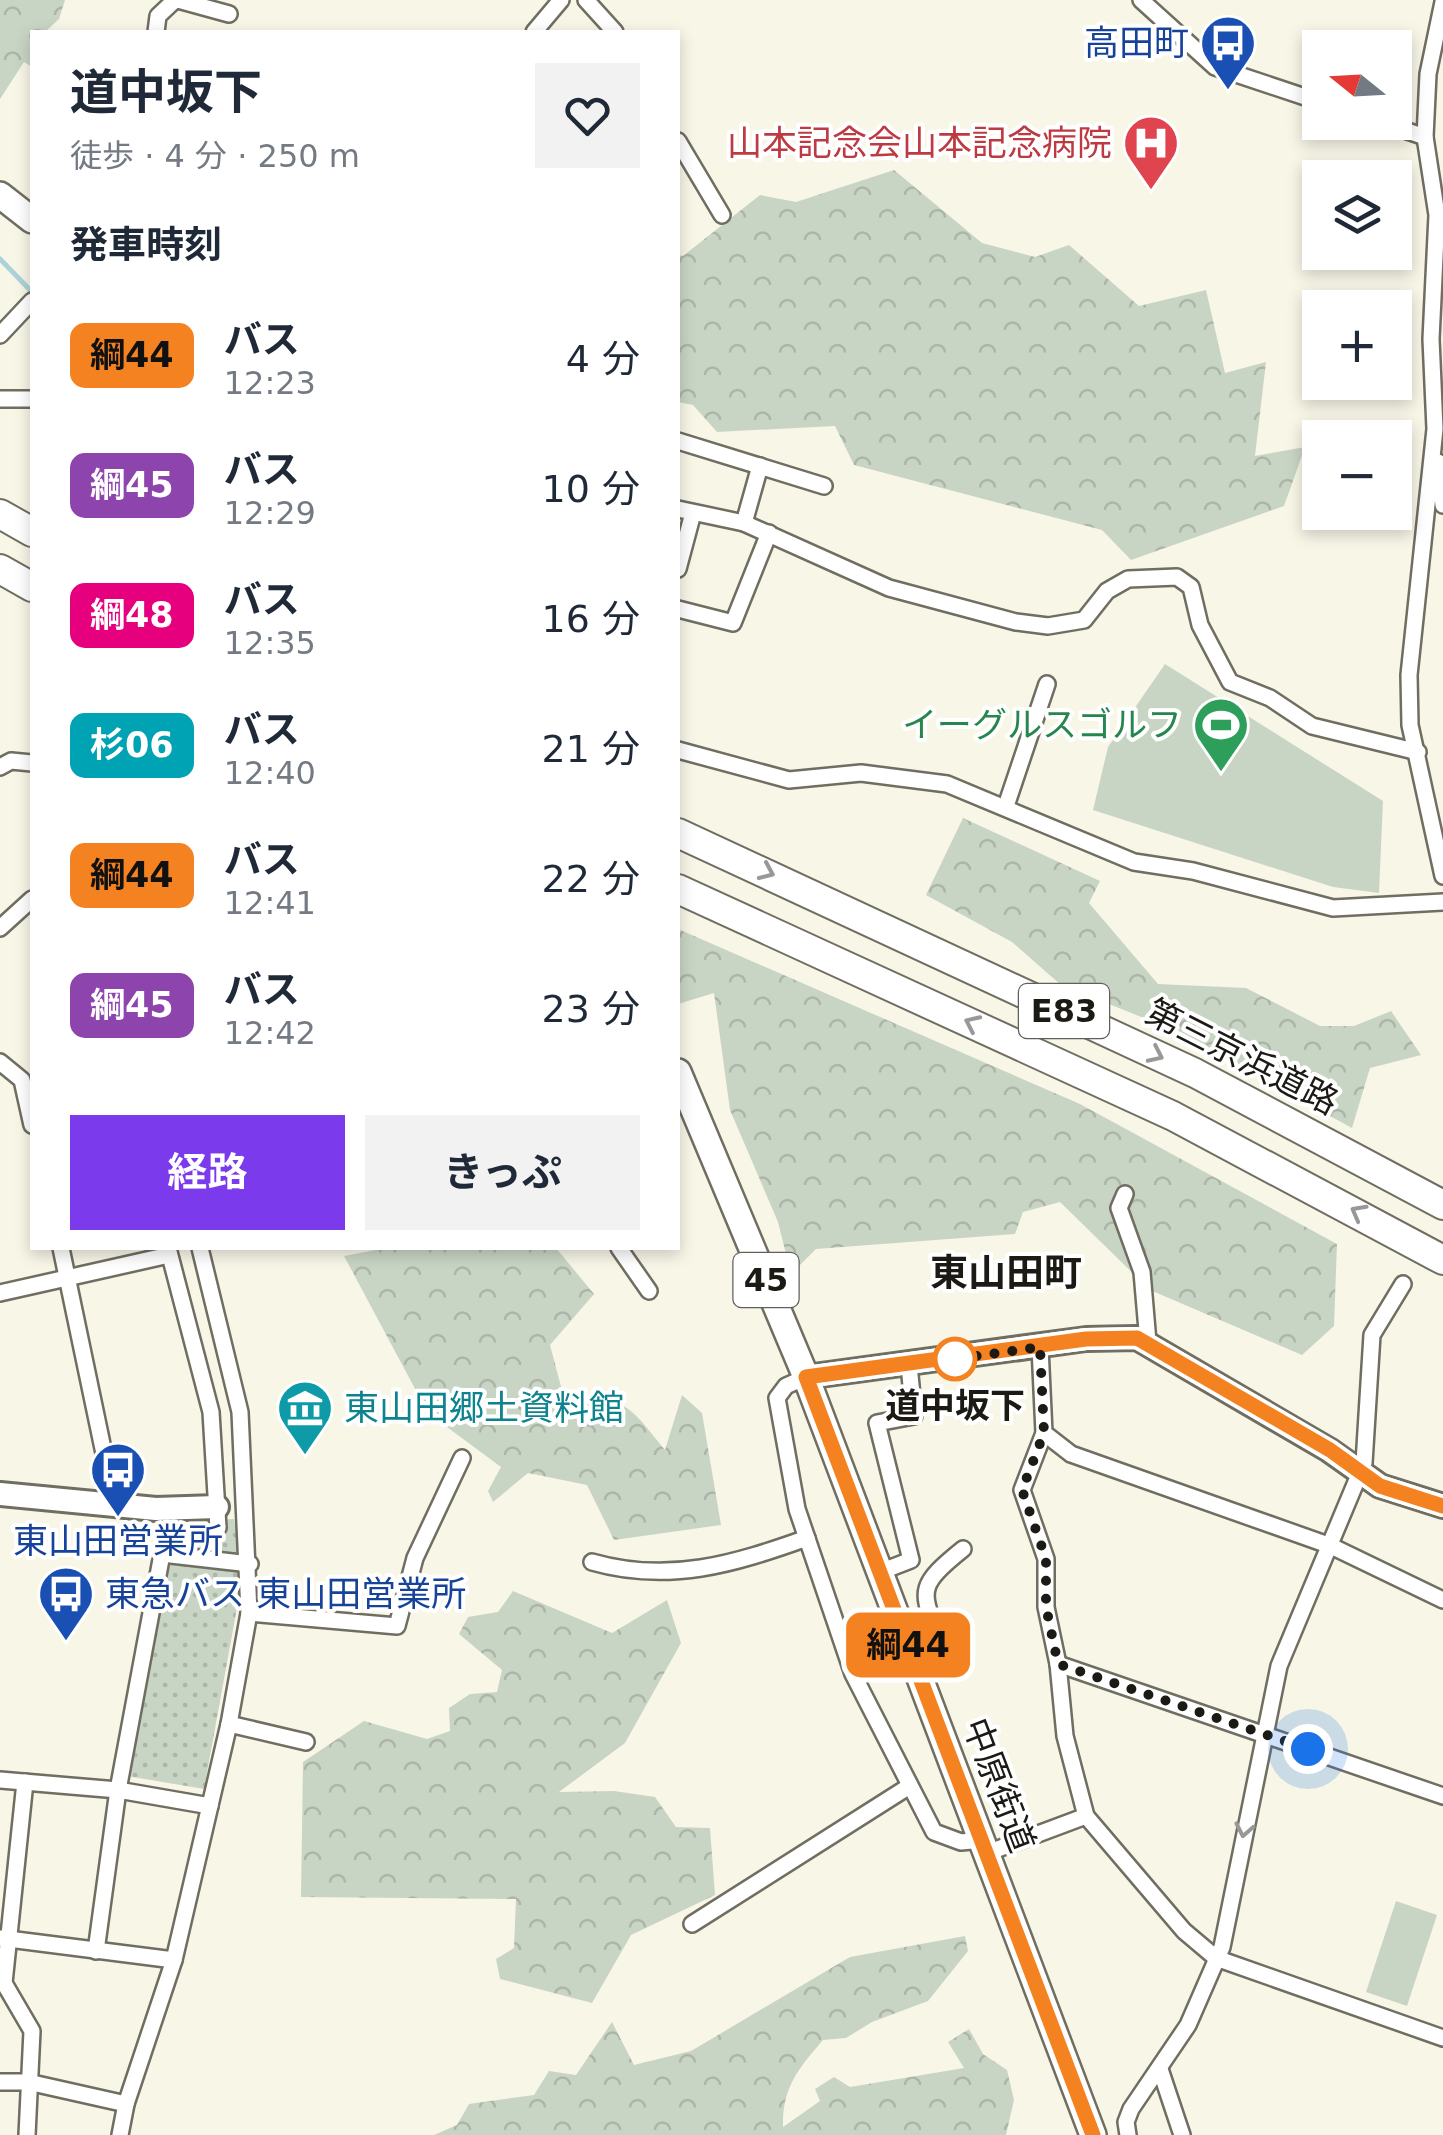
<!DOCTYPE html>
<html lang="ja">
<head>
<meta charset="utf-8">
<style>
	body { margin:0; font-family:"DejaVu Sans","Noto Sans JP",sans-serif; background:#f2f2f3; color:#1f2937; height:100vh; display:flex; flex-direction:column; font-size:38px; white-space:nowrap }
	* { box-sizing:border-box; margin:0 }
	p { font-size:32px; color:#747a83 }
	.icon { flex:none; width:55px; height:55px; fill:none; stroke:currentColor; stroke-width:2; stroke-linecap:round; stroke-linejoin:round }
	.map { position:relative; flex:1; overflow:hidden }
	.drawer { position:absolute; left:30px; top:30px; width:650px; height:1220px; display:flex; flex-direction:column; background:#fff; border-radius:0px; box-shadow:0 5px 15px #0003 }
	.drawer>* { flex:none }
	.badge { padding:0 20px; border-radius:15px; font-size:35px; line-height:65px }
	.needle { width:65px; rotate:288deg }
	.buttons { position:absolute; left:1302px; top:30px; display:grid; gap:20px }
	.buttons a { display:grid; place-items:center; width:110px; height:110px; border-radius:0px; background:#fff; box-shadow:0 5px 15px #0003; font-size:50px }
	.you { position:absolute; width:50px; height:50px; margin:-25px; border:8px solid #fff; border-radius:50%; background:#1a73e8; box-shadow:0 0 0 15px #1a73e833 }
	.map>.badge { position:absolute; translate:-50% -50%; box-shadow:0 0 0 5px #fff }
	h2 { padding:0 40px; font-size:38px; line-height:90px }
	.round { display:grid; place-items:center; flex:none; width:105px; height:105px; border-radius:0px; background:#f2f2f3 }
	.summary { display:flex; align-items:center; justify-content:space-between; height:170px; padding:0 40px }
	h1 { font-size:48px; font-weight:700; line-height:75px }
	.action { display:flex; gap:20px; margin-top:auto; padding:20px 40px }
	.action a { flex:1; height:115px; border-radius:0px; background:#7c3aed; color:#fff; font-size:40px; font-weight:700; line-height:115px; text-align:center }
	.action a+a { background:#f2f2f3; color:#1f2937 }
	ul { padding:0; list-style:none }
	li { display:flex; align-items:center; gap:30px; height:130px; padding:0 40px }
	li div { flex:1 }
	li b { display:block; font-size:38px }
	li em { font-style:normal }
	li .badge { min-width:110px; font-weight:700; text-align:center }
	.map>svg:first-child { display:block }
	.grass { fill:#c9d5c4 }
	.forest { fill:url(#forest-crowns) }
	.park { fill:url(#park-dots) }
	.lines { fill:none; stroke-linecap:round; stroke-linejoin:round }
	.stream { stroke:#acd4d7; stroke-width:5 }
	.street-casing { stroke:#706d61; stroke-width:20 }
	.secondary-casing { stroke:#706d61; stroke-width:28 }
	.primary-casing { stroke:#706d61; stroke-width:30 }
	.highway-casing { stroke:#706d61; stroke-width:32 }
	.street { stroke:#fff; stroke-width:15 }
	.secondary { stroke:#fff; stroke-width:22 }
	.primary { stroke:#fff; stroke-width:25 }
	.highway { stroke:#fff; stroke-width:28 }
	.oneway { stroke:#989896 }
	.line-casing { stroke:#fff; stroke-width:22 }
	.line { stroke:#f58220; stroke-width:15 }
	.walk { stroke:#1b1a15; stroke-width:10; stroke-dasharray:0 18 }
	.stop-dot { fill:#fff; stroke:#f58220; stroke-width:5 }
	.labels { text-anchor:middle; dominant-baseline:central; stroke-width:8; stroke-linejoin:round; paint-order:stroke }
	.shield { fill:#fff; stroke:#5f5f5b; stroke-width:2.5 }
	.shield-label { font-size:32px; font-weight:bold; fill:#1b1a15 }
	.transit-label { font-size:35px; fill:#164399; stroke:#fff; text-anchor:end }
	.health-label { font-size:35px; fill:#be3a42; stroke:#fff; text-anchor:end }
	.leisure-label { font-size:35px; fill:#27864d; stroke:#fff; text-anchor:end }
	.street-label { font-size:35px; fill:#1b1a15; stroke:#fff }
	.stop-label { font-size:35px; font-weight:bold; fill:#1b1a15; stroke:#fff }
	.culture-label { font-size:35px; fill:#0d838f; stroke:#fff; text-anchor:start }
	.neighbourhood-label { font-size:38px; font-weight:bold; fill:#1b1a15; stroke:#fff }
</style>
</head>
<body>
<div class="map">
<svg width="1443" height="2135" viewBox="0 0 1443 2135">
	<defs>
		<pattern id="forest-crowns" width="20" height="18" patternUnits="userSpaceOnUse" patternTransform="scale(2.5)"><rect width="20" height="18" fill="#c9d5c4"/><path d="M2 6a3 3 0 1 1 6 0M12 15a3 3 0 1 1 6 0" fill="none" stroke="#acb6a8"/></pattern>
		<pattern id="park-dots" width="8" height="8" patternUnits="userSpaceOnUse" patternTransform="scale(2.5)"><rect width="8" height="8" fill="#c9d5c4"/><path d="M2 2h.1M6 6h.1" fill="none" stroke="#acb6a8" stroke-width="1.8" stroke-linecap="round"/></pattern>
	</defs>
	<rect width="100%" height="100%" fill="#f8f6e7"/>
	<g class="grass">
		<polygon points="1165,664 1383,801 1379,893 1333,887 1093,810 1108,747"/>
		<polygon points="1396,1901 1437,1915 1407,2006 1366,1992"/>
	</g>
	<g class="forest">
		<polygon points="0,0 65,0 59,19 45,32 32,32 32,67 24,62 0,99"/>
		<polygon points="894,170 982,243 1035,257 1069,245 1139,306 1206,290 1225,373 1266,362 1255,456 1305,447 1284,506 1131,560 1102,530 854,465 835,426 717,432 693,405 678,402 678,255 683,256 760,195 796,202"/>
		<polygon points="963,818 1100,881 1089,903 1158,984 1246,988 1320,1026 1354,1026 1391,1011 1421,1055 1370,1068 1352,1128 1164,1026 1061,985 1012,942 926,895"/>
		<polygon points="678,929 1080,1104 1337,1244 1334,1326 1302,1355 1150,1290 1060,1202 1023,1212 1015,1234 816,1249 791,1274 778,1222 730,1110 714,993 678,1004"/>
		<path d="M 386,1248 L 556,1248 L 594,1294 L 550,1345 L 563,1394 C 630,1405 622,1396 665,1450 L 682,1395 L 702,1413 L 721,1525 L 614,1540 L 587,1485 L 528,1473 L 493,1502 L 488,1491 L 501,1467 L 428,1413 L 344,1256 Z"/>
		<polygon points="513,1591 612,1633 667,1600 681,1643 625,1743 559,1792 614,1791 655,1797 676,1827 710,1828 715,1895 631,1935 592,2003 500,1979 496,1959 514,1948 516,1899 301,1897 303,1762 364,1721 427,1739 450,1731 449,1708 470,1694 497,1692 502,1670 459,1634 468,1617 498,1612"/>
		<path d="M 965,1936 L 968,1951 L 928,2001 L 872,2022 L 846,2038 L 823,2040 C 798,2069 782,2088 783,2127 L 820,2101 L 815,2089 L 834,2077 L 850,2087 L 964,2068 L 948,2042 L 969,2029 L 983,2054 L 1007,2070 L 1014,2100 L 1006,2135 L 434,2135 L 457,2125 L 469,2104 L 534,2095 L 549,2071 L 576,2075 L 612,2022 L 634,2065 L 691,2051 L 850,1957 Z"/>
	</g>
	<polygon class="park" points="234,1519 243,1575 204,1789 121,1775 161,1522"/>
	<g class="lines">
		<polyline class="stream" points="0,259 32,292"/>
		<g class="street-casing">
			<g id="street">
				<polyline points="178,0 229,14"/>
				<polyline points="586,0 615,32"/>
				<polyline points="1141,0 1215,67 1320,102"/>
				<polyline points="1443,2 1428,74 1425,137 1437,215 1431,339 1435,429 1409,675 1410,725 1443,876"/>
				<polyline points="156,32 158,16 175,0"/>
				<polyline points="534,32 561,0"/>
				<polyline points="1381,122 1425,137"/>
				<polyline points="678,141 722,215"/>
				<polyline points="0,335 32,301"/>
				<polyline points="0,399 32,399"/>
				<polyline points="678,441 824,486"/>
				<polyline points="1438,462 1443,505"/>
				<polyline points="678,509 744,523 889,588 1016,622 1048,626 1084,620 1107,591 1128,579 1177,577 1191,587 1200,625 1230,682 1270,698 1312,726 1418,752"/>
				<polyline points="744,523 760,466"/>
				<polyline points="678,569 693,513"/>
				<polyline points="678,609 733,623 769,533"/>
				<polyline points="678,750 789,780 861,773 947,784 1134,862 1193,871 1333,908 1443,902"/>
				<polyline points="0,767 11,761 32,763"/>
				<polyline points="1006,806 1047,684"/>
				<polyline points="0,928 32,899"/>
				<polyline points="0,1062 22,1080 32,1125"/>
				<polyline points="1125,1194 1119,1208 1142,1272 1148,1342"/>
				<polyline points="61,1248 115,1506"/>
				<polyline points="168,1248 211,1412 218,1528"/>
				<polyline points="619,1248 649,1291"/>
				<polyline points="0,1293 169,1255"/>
				<polyline points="1040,1347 1044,1433 1071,1454 1331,1546 1443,1600"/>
				<polyline points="806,1377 786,1386 777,1398 797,1509 853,1674 934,1832 961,1842 982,1840"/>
				<polyline points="1044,1433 1022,1490 1046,1559 1046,1607 1058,1664 1065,1736 1086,1816 1184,1931 1216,1958 1443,2038"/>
				<polyline points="166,1532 162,1554 250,1564"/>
				<path d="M 592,1562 C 669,1584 734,1564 807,1538"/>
				<polyline points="880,1572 911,1560 877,1423 914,1416 909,1365"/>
				<polyline points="249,1613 397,1626 415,1558 462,1458"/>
				<path d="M 914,1659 L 942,1649 C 923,1591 912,1590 963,1549"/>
				<polyline points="1058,1664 1443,1796"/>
				<polyline points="229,1724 306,1742"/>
				<polyline points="0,1780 118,1790 210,1806"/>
				<polyline points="25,1782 4,1983 32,2031 27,2135"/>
				<polyline points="987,1853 1086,1816"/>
				<polyline points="692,1924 908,1787"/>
				<polyline points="0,1938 174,1960"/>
				<polyline points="96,1951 118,1790 162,1554"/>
				<polyline points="1160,2069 1182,2135"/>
				<polyline points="0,2082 28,2082 126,2104"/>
				<polyline points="120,2135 126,2104 174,1960 229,1724 249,1613 240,1412 200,1248"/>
				<polyline points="1128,2135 1126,2122 1131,2109 1188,2025 1222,1947 1279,1666 1364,1463 1372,1335 1403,1284"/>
			</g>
		</g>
		<g class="secondary-casing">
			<g id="secondary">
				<polyline points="806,1377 1086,1339 1137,1338 1329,1450 1380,1486 1443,1506"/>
				<polyline points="0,1494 156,1509 217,1507"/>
			</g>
		</g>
		<g class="primary-casing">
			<g id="primary">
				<polyline points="0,195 32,220"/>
				<polyline points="678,1072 806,1377 1093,2135"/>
			</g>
		</g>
		<g class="highway-casing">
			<g id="highway">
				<polyline points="0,514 32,532"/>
				<polyline points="0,569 32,587"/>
				<polyline points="678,833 1195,1073 1443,1205"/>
				<polyline points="678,889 1173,1116 1443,1260"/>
			</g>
		</g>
		<use href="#street" class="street"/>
		<use href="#secondary" class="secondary"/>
		<use href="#primary" class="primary"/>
		<use href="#highway" class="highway"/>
	</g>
	<defs><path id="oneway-chevron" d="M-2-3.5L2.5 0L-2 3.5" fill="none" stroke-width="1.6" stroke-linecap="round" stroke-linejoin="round" transform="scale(2.5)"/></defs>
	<g class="oneway">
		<use href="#oneway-chevron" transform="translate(767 872) rotate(24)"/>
		<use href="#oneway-chevron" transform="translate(972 1023) rotate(-155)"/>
		<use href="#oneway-chevron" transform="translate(1156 1055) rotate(25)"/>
		<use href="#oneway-chevron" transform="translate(1358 1212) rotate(-151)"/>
		<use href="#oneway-chevron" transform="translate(1244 1830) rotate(101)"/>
	</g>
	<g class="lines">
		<g class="line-casing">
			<polyline id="line" points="1093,2135 806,1377 1086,1339 1137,1338 1330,1450 1380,1486 1443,1506"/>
		</g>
		<use href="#line" class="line"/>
		<polyline class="walk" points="955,1359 948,1360 1040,1347 1044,1433 1022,1490 1046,1559 1046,1607 1058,1664 1308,1749"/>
	</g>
	<defs>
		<g id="bus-pin" transform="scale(2.875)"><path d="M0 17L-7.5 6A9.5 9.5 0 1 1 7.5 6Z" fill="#1a4fb4" stroke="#fff"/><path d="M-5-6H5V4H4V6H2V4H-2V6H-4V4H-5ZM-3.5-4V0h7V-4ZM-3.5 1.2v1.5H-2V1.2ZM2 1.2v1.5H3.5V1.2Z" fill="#fff"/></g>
		<g id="hospital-pin" transform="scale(2.875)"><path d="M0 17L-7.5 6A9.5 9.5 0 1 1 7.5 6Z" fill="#e0444e" stroke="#fff"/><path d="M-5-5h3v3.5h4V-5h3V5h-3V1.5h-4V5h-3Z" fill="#fff"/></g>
		<g id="stadium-pin" transform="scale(2.875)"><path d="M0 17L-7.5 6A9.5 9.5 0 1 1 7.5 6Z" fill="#2e9e5b" stroke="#fff"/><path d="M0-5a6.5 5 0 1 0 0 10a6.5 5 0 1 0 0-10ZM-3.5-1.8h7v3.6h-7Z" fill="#fff"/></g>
		<g id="museum-pin" transform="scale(2.875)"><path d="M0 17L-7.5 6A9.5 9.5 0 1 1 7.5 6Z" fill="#0f9aa8" stroke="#fff"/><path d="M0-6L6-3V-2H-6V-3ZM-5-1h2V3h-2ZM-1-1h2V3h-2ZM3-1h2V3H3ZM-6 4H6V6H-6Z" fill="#fff"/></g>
	</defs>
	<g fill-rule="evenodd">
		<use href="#bus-pin" x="1228" y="43"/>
		<use href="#hospital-pin" x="1151" y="143"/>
		<use href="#stadium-pin" x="1221" y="725"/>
		<use href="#museum-pin" x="305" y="1408"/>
		<use href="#bus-pin" x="118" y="1470"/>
		<use href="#bus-pin" x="66" y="1594"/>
	</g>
	<circle class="stop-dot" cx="955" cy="1359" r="20"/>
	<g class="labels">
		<g class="shield">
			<rect x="1019" y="984" width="90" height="54" rx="8"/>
			<rect x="733.5" y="1253" width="65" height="54" rx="8"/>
		</g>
		<g class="shield-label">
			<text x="1064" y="1011">E83</text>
			<text x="766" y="1280">45</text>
		</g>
		<g class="transit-label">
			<text x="1189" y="43">高田町</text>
			<text x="118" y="1541" text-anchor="middle">東山田営業所</text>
			<text x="105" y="1594" text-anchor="start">東急バス 東山田営業所</text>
		</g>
		<g class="health-label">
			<text x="1112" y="143">山本記念会山本記念病院</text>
		</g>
		<g class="leisure-label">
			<text x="1182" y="725">イーグルスゴルフ</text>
		</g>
		<g class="street-label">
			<text transform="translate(1242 1057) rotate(27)">第三京浜道路</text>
			<text transform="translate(999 1785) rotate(69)">中原街道</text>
		</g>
		<g class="stop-label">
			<text x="955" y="1406">道中坂下</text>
		</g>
		<g class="culture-label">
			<text x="344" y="1408">東山田郷土資料館</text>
		</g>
		<g class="neighbourhood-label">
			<text x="1006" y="1273">東山田町</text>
		</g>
	</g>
</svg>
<div class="buttons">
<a><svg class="needle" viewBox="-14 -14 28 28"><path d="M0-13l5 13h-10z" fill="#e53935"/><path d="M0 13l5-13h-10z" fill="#747a83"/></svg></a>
<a><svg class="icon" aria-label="layers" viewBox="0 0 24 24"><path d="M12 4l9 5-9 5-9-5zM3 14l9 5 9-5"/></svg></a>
<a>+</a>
<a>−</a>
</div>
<div class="you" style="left:1308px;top:1749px"></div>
<b class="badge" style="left:908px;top:1645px;background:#f58220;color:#111">綱44</b>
<section class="drawer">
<div class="summary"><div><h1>道中坂下</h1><p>徒歩 · 4 分 · 250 m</p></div><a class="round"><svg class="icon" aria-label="heart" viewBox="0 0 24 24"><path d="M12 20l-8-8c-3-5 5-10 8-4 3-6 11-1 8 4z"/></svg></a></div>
<h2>発車時刻</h2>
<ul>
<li><span class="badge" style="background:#f58220;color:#111">綱44</span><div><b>バス</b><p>12:23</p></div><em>4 分</em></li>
<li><span class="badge" style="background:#8e44ad;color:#fff">綱45</span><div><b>バス</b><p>12:29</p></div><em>10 分</em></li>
<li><span class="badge" style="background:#e6007e;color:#fff">綱48</span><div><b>バス</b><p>12:35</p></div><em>16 分</em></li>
<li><span class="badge" style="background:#00a3b4;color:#fff">杉06</span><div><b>バス</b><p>12:40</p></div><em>21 分</em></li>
<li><span class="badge" style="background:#f58220;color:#111">綱44</span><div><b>バス</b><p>12:41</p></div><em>22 分</em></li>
<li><span class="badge" style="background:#8e44ad;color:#fff">綱45</span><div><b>バス</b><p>12:42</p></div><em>23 分</em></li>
</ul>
<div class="action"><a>経路</a><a>きっぷ</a></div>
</section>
</div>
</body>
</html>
